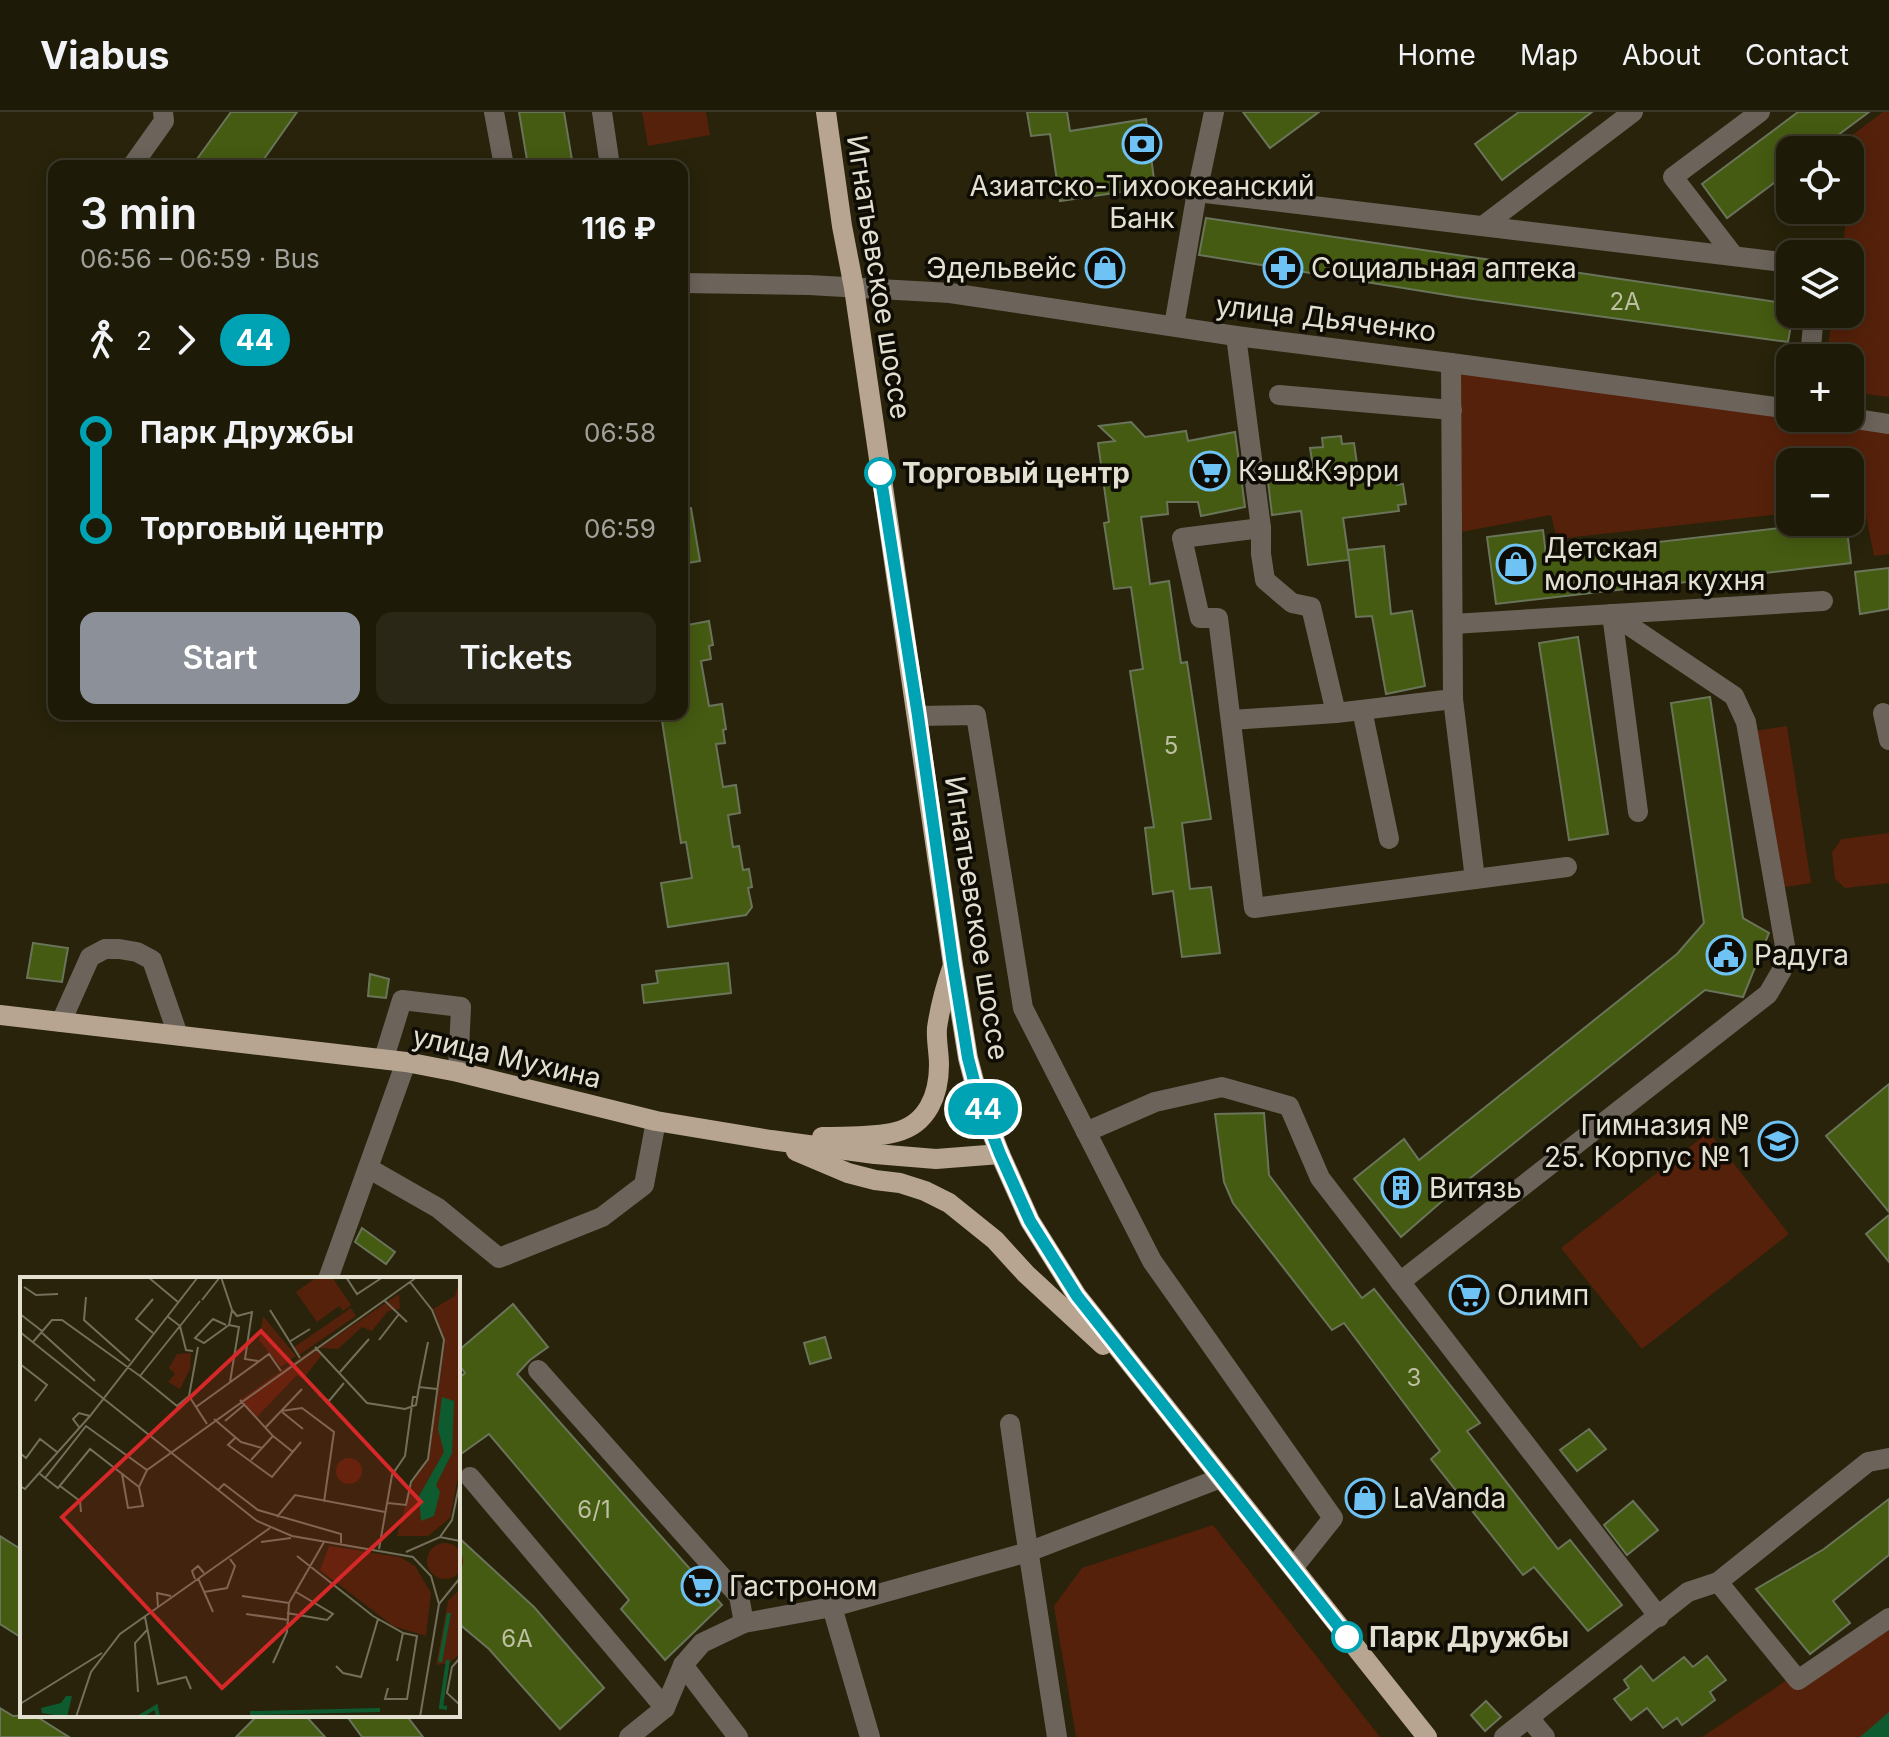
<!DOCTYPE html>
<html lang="en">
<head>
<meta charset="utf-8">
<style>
	body { margin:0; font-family:Inter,sans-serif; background:#2b2716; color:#f1f3f6; height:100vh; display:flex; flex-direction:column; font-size:30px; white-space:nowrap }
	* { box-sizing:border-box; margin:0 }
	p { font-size:26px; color:#a1a19c }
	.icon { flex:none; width:44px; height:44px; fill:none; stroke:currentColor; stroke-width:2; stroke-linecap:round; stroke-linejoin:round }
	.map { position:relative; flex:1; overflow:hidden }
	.details { position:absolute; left:48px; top:48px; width:640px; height:560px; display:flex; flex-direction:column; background:#1e1a08; border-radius:16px; box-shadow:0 4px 20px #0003,0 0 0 2px #3c3829 }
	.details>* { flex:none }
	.badge { padding:0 16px; border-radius:26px; font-size:28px; line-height:52px }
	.tools { position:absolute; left:1776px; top:24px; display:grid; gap:16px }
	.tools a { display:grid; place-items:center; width:88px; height:88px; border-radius:16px; background:#1e1a08; box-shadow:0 4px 20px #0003,0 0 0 2px #3c3829; font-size:40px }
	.map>.badge { position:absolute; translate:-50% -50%; box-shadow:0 0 0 4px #fff }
	.legs { display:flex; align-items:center; gap:12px; height:88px; padding:0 32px; font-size:26px }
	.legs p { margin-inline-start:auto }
	.headline { display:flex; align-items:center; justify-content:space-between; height:136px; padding:0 32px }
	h1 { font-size:44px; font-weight:600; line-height:60px }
	.cta { display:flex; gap:16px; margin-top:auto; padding:16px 32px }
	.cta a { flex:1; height:92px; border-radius:16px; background:#8c9099; color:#fff; font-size:32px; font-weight:600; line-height:92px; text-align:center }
	.cta a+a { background:#2b2716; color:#f1f3f6 }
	ul { padding:0 32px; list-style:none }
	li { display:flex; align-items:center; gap:28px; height:96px; font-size:30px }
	li i { display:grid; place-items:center; width:12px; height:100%; margin:0 10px; background:currentColor }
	li i::after { content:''; width:20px; height:20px; margin:-10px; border:6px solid; border-radius:50%; background:#1e1a08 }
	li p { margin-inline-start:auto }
	li:first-child i { background:linear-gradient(#0000 50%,currentColor 0) }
	li:last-child i { background:linear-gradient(currentColor 50%,#0000 0) }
	header { display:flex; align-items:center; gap:48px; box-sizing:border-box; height:112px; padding:0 40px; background:#1e1a08; border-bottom:2px solid #3c3829 }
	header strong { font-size:38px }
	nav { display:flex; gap:44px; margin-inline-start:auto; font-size:28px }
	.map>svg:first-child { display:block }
	.green { fill:#56210a }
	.water { fill:#0e5b30 }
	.building { fill:#455b11; stroke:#6a745a; stroke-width:2 }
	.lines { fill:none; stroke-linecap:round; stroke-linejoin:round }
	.minor { stroke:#6c645b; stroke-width:20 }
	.major { stroke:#b7a592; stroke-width:20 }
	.line-1-casing { stroke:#fff; stroke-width:18 }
	.line-1 { stroke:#00a3b4; stroke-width:12 }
	.stop-1-dot { fill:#fff; stroke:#00a3b4; stroke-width:4 }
	.labels { text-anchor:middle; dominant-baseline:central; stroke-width:7; stroke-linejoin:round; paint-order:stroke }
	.number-label { font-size:24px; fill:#bcbfa1 }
	.poi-label { font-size:28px; fill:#e3e0d1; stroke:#0e0c04; text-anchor:start }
	.street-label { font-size:28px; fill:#e3e0d1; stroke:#0e0c04 }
	.stop-label { font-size:28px; font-weight:bold; fill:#e3e0d1; stroke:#0e0c04; text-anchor:start }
	.inset-river { fill:none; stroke:#0e5b30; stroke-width:4 }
	.inset-road { fill:none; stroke:#736f5a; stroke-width:2 }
	.view { fill:#d62828; fill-opacity:0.15; stroke:#d62828; stroke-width:4 }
	.inset-edge { fill:none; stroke:#e3e0d1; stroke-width:4 }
</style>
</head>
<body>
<header>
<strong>Viabus</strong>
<nav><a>Home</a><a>Map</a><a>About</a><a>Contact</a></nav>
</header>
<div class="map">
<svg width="1889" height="1625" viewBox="0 0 1889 1625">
	<rect width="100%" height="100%" fill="#28230a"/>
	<g class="green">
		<polygon points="642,0 706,0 710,23 648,34"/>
		<polygon points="1883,0 1889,0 1889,285 1850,280 1850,246 1826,246 1833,202 1850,202 1850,142 1842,142 1847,98 1850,98 1851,67 1850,38 1839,38 1838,34"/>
		<polygon points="1451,251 1790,306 1848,306 1889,312 1889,442 1874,444 1864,393 1850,394 1850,350 1790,350 1790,401 1557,427 1551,403 1461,420"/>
		<polygon points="1787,614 1811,771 1779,776 1755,619"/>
		<polygon points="1889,721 1889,771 1845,776 1835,767 1832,740 1842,727"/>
		<polygon points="1709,1020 1789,1122 1642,1237 1561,1136"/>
		<polygon points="1213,1413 1380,1625 1076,1625 1054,1494 1082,1456"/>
		<polygon points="1889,1513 1889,1625 1702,1625 1787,1568"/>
	</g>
	<polygon class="water" points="1889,1600 1889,1625 1860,1625"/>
	<g class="building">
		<polygon points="231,0 297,0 259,54 192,54"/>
		<polygon points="519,0 564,0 573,54 528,54"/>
		<polygon points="1027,0 1067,0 1070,19 1146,7 1155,75 1060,89 1050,22 1031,24"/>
		<polygon points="1243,0 1319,0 1270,36"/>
		<polygon points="1519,0 1592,0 1502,68 1475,32"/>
		<polygon points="1798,0 1869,0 1818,38 1790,38 1790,59 1727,106 1702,72"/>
		<polygon points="1206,106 1790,192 1790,202 1793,202 1788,230 1459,185 1199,143"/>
		<polygon points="1090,149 1123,153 1121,169 1088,165"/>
		<polygon points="1131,310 1145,325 1186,319 1188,329 1235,320 1245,395 1201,404 1198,390 1167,390 1168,402 1141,405 1150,472 1169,469 1181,551 1187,550 1211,707 1182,711 1190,777 1211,775 1220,841 1182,845 1173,779 1153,782 1145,716 1154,715 1130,559 1143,557 1131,475 1114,477 1104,411 1109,410 1098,331 1115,329 1099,314"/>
		<polygon points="1341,324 1342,332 1354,331 1359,366 1395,361 1397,373 1403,372 1406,392 1398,393 1399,399 1343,406 1349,448 1308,453 1301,399 1272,403 1267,361 1313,355 1310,336 1323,335 1322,326"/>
		<polygon points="691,396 700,449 682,452 682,397"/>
		<polygon points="1832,410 1846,410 1851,451 1496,492 1487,425 1543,418 1546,443"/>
		<polygon points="1384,434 1391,502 1412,499 1425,574 1386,582 1372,504 1356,505 1348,438"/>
		<polygon points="1889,456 1889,497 1860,502 1855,460"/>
		<polygon points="709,509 713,533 709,534 711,547 701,549 709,594 722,592 726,617 723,618 725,631 716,632 723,675 736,673 740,701 728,703 733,735 739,734 743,758 749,757 752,775 748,776 752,795 746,803 668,815 661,771 692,766 686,730 681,731 661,602 682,602 682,514"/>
		<polygon points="1578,525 1608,722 1569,728 1539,531"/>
		<polygon points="1710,585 1743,806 1769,821 1743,885 1705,878 1448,1084 1401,1125 1354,1067 1404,1027 1419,1048 1677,842 1704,811 1671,591"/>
		<polygon points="33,831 68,836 62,870 27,866"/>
		<polygon points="728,851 731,881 644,891 642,873 658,871 656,859"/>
		<polygon points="370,862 389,867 386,886 368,884"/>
		<polygon points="1889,972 1889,1100 1826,1024"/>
		<polygon points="1264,1001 1269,1063 1362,1186 1374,1177 1480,1311 1467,1319 1558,1437 1570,1428 1622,1493 1588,1519 1534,1455 1523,1463 1431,1347 1440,1339 1344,1211 1332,1218 1233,1091 1224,1070 1215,1002"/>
		<polygon points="1889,1103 1889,1150 1866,1122"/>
		<polygon points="362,1116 395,1140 386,1152 355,1130"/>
		<polygon points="1470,1166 1486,1186 1468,1200 1452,1181"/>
		<polygon points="513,1192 548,1235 530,1248 517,1262 722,1493 665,1548 621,1497 629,1488 489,1322 458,1344 458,1267 465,1261 458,1251 458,1239"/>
		<polygon points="825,1225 831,1246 810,1252 804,1231"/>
		<polygon points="1589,1317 1606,1337 1577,1359 1560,1338"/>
		<polygon points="1367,1374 1378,1389 1365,1399 1353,1383"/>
		<polygon points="1889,1387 1889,1443 1833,1489 1850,1511 1810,1542 1756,1477 1824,1437"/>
		<polygon points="1633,1389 1658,1418 1627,1443 1604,1413"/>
		<polygon points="0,1424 22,1438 22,1526 0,1512"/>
		<polygon points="458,1425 534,1495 604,1576 560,1617 489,1537 458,1511"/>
		<polygon points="1707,1544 1726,1568 1710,1580 1715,1588 1682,1613 1677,1606 1663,1616 1647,1596 1631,1608 1614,1587 1629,1576 1624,1568 1641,1554 1653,1569 1684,1545 1693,1555"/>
		<polygon points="1486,1589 1501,1605 1485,1619 1471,1603"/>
		<polygon points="0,1596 13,1604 34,1603 69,1625 0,1625"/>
		<polygon points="258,1603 305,1603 325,1625 236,1625"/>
		<polygon points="346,1603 406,1603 423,1625 362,1625"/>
	</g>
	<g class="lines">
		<g class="minor">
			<polyline points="494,0 504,54"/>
			<polyline points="602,0 610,54"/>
			<polyline points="132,54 164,9 163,0"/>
			<polyline points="1197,80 1790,151"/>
			<polyline points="1483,114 1633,0"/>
			<polyline points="1734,144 1673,65 1760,0"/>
			<polyline points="682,171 809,173 950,181 1236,224 1451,251 1790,297"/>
			<polyline points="1174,214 1197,80 1214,0"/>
			<polyline points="1236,224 1261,416 1261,442 1265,468 1292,491 1311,495 1336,601"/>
			<polyline points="1810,246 1814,202"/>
			<polyline points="1279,283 1452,298"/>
			<polyline points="1850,306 1889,312"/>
			<polyline points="1261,416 1182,426 1200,506 1218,506 1254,796 1567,755"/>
			<polyline points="1612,502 1638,700"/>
			<polyline points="1453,512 1823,489"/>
			<polyline points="1453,587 1475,767"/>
			<polyline points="1362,598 1389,727"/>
			<polyline points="1883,601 1889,628"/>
			<polyline points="918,604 976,603 1023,896 1152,1149 1333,1406 1293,1456"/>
			<polyline points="1231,608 1336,601 1453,587 1451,251"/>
			<polyline points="61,910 90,845 105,837 119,837 137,840 152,848 178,923"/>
			<polyline points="384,946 402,888 461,895 458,960"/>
			<polyline points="1086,1020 1155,990 1222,975 1289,994 1320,1066 1659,1505"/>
			<polyline points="368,1056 438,1096 499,1146 602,1105 644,1073 656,1009"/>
			<polyline points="328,1167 406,950"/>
			<polyline points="1400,1170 1768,882 1782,858 1785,834 1746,610 1734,584 1612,502"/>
			<polyline points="538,1258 739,1484 744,1511"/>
			<polyline points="1010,1312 1024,1411 1057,1625"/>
			<polyline points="470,1365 665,1596"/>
			<polyline points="1718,1470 1798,1568 1889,1506"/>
			<polyline points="832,1495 870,1625"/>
			<polyline points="683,1553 738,1625"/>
			<polyline points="1533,1603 1534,1612 1545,1625"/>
			<polyline points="629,1625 665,1596 683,1553 702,1531 744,1511 832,1495 1028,1440 1221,1366"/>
			<polyline points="1504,1625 1688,1480 1718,1470 1868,1350 1889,1346"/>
		</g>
		<g class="major">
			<polyline points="826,0 842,114 854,176 953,853 968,946 979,988 1000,1042 1030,1109 1077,1184 1427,1625"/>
			<polyline points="0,903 406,950 458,960 656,1009 771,1028 875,1042 936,1047 1000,1042"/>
			<path d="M 822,1025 C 847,1024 873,1026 896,1020 C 928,1012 939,982 939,953 C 939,940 936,928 937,916 C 940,895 945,876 952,856"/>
			<polyline points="796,1039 848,1061 875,1068 900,1071 925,1079 949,1091 995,1128 1026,1162 1103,1233"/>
		</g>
	</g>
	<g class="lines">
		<g class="line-1-casing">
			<polyline id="line-1" points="880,361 918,604 953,853 968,946 979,988 1000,1042 1030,1109 1077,1184 1347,1525"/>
		</g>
		<use href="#line-1" class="line-1"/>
	</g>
	<defs>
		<g id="bank-ring" transform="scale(2)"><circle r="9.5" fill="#0e0c04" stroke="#6fc2f4" stroke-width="1.5"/><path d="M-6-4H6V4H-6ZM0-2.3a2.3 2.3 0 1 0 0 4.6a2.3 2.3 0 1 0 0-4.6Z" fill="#6fc2f4"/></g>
		<g id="shop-ring" transform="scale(2)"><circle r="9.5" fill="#0e0c04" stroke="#6fc2f4" stroke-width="1.5"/><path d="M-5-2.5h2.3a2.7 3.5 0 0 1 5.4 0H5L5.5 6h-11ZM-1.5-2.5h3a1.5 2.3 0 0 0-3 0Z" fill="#6fc2f4"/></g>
		<g id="pharmacy-ring" transform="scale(2)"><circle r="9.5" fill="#0e0c04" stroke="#6fc2f4" stroke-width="1.5"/><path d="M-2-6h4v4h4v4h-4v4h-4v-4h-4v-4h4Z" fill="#6fc2f4"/></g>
		<g id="supermarket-ring" transform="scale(2)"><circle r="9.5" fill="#0e0c04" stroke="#6fc2f4" stroke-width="1.5"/><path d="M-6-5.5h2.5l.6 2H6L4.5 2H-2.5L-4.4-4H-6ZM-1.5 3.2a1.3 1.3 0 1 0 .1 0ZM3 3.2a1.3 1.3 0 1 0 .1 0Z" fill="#6fc2f4"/></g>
		<g id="civic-ring" transform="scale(2)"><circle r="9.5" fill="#0e0c04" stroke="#6fc2f4" stroke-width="1.5"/><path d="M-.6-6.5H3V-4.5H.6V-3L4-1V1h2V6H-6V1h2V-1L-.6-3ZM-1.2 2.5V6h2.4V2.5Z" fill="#6fc2f4"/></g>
		<g id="school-ring" transform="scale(2)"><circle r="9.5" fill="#0e0c04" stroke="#6fc2f4" stroke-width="1.5"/><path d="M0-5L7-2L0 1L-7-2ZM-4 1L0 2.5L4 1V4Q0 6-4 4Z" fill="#6fc2f4"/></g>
		<g id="building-ring" transform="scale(2)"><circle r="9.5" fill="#0e0c04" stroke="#6fc2f4" stroke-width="1.5"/><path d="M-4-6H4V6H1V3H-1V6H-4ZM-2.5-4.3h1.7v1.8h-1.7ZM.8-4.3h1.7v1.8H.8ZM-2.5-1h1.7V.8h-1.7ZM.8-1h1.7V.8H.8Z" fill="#6fc2f4"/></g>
	</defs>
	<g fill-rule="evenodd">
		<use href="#bank-ring" x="1142" y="32"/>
		<use href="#shop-ring" x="1105" y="156"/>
		<use href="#pharmacy-ring" x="1283" y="156"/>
		<use href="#supermarket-ring" x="1210" y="359"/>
		<use href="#shop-ring" x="1516" y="452"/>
		<use href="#civic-ring" x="1726" y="843"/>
		<use href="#school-ring" x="1778" y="1029"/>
		<use href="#building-ring" x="1401" y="1076"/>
		<use href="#supermarket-ring" x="1469" y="1183"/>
		<use href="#shop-ring" x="1365" y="1386"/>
		<use href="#supermarket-ring" x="701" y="1474"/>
	</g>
	<g class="stop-1-dot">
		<circle cx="880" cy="361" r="14"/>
		<circle cx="1347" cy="1525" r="14"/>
	</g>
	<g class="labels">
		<g class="number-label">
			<text x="1625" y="189">2А</text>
			<text x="1171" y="633">5</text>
			<text x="1414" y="1265">3</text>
			<text x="594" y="1397">6/1</text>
			<text x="517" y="1526">6А</text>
		</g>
		<g class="poi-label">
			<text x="1142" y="74" text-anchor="middle">Азиатско-Тихоокеанский<tspan x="1142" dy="32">Банк</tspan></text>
			<text x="1077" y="156" text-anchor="end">Эдельвейс</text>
			<text x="1311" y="156">Социальная аптека</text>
			<text x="1238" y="359">Кэш&amp;Кэрри</text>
			<text x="1544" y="436">Детская<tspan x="1544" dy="32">молочная кухня</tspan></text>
			<text x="1754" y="843">Радуга</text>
			<text x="1750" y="1013" text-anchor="end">Гимназия №<tspan x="1750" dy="32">25. Корпус № 1</tspan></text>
			<text x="1429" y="1076">Витязь</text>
			<text x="1497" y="1183">Олимп</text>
			<text x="1393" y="1386">LaVanda</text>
			<text x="729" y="1474">Гастроном</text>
		</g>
		<g class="street-label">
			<text transform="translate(879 165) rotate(81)">Игнатьевское шоссе</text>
			<text transform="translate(1326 206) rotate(7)">улица Дьяченко</text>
			<text transform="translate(977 806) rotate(81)">Игнатьевское шоссе</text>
			<text transform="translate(507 945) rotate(13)">улица Мухина</text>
		</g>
		<g class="stop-label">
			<text x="902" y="361">Торговый центр</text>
			<text x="1369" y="1525">Парк Дружбы</text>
		</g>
	</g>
	<g transform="translate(20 1165)">
		<rect width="440" height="440" fill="#28230a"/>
		<path d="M 297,0 L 312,0 L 331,28 L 323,34 L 319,29 L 297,45 L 276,15 ZM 440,0 L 440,190 L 430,241 L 408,259 L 377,259 L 392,205 L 409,180 L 425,64 L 413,32 L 435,19 ZM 379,17 L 380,32 L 368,34 L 352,54 L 342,50 L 318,72 L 299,71 ZM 331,31 L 336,39 L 279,78 L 274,70 ZM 243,39 L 276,79 L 261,90 L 239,63 ZM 295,70 L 302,78 L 283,102 L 277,98 L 237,140 L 220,123 ZM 171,76 L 170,92 L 160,112 L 148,105 L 155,97 L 149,91 L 157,77 ZM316 194a13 13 0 1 1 26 0a13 13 0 1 1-26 0ZM407 284a18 18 0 1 1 36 0a18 18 0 1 1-36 0ZM 309,269 L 380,280 L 395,289 L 411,316 L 406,359 L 373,349 L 300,293 ZM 440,312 L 440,377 L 429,386 L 416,388 L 428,324 Z" fill="#56210a"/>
		<path d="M 422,120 L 434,124 L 432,176 L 416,208 L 420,215 L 414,239 L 401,244 L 399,219 L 424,175 L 418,152 ZM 46,419 L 52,419 L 47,440 L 22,436 L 21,431 L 41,426 Z" fill="#0e5b30"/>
		<path class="inset-river" d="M 420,385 L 429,336M 427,431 L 421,430 L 428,383M 230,436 L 360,433M 119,440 L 136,430 L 138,440"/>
		<path class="inset-road" d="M 128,0 L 158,25M 201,0 L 212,33 L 209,48 L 184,66 L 175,61 L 193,42 L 206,48M 326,0 L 337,17 L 363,0M 4,10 L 16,18 L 38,17M 66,20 L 64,43 L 110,84M 133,22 L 116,42 L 133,56M 182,23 L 200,0M 364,23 L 387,45M 212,33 L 217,39 L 232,35 L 225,82 L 238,84M 250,33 L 280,81M 0,37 L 22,54M 147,39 L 160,49 L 166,73 L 173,74M 209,48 L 219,50 L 210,105M 0,55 L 237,244 L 272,259 L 393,280 L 411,299 L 419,327M 21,55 L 75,104M 359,63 L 379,37M 13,65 L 32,43 L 42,43 L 120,99 L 180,24M 269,65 L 290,52M 178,70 L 169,119 L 187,147M 295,70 L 347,126 L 385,132 L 396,128 L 399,110 L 417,112M 0,87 L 27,108 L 15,124M 320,95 L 349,62M 120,99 L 157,129 L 169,119M 399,110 L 408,65M 299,118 L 309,124 L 324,106M 220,123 L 253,159 L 231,183M 176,130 L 249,77 L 261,94M 261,134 L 282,131 L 314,155 L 304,225M 262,135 L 283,152M 194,142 L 221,165 L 242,171M 205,144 L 224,128M 59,150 L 53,142 L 59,136 L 70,139 L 178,0M 245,151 L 282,112M 253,159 L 273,175M 216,160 L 208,168 L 252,200 L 281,165M 0,176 L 6,181 L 20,162 L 37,175M 19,196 L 25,201 L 66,149 L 127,193 L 397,0M 102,197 L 108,231 L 123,229 L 119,210M 25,201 L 38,211 L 70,172 L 119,210 L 127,193M 0,209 L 5,212 L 70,139M 40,209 L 60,224 L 61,235M 198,213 L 204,207 L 238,233 L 321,257 L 321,266M 368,226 L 386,228 L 391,205 L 408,182 L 424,63 L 412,33 L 390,5M 257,240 L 275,218 L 365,235M 420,260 L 432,243 L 440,204M 241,265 L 271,261M 359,272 L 372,198 L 385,179 L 393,120 L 397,120M 386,275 L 420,260 L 440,264M 277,279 L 353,339 L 383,356 L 377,384M 178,301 L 193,335M 175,302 L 172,294 L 178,289 L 184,296M 184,315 L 207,311 L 215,289 L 210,282M 222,319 L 269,326M 138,330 L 137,316 L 151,319M 267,336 L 307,343 L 313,337 L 276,315M 226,337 L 269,343M 125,340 L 138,407 L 166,400 L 171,412M 440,381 L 432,390 L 427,416 L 440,428M 253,386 L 267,355 L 269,326 L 304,265M 316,389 L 323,396 L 341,400 L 358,342M 368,411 L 365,422 L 387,422 L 397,359 L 383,356M 118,415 L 115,366 L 127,353M 0,427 L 82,376M 56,440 L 71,395 L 100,357 L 250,251M 400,440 L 419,327 L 440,301"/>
		<path class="view" d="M 241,54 L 401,225 L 202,411 L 42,240 Z"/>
		<rect width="440" height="440" class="inset-edge"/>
	</g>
</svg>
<div class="tools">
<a><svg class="icon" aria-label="locate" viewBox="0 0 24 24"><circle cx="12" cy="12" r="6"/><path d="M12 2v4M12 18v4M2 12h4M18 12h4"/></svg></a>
<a><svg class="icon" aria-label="layers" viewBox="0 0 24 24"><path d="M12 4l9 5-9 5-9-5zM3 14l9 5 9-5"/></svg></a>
<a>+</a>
<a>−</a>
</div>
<b class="badge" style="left:983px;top:997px;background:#00a3b4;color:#fff">44</b>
<section class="details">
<div class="headline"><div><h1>3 min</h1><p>06:56 – 06:59 · Bus</p></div><b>116 ₽</b></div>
<div class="legs"><svg class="icon" aria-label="walk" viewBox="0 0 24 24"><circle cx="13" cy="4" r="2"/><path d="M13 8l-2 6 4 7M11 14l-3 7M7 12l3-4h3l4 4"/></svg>2<svg class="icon" aria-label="forward" viewBox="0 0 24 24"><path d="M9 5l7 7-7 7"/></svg><b class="badge" style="background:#00a3b4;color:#fff">44</b></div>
<ul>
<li><i style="color:#00a3b4"></i><b>Парк Дружбы</b><p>06:58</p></li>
<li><i style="color:#00a3b4"></i><b>Торговый центр</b><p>06:59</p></li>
</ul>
<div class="cta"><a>Start</a><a>Tickets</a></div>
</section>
</div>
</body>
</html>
